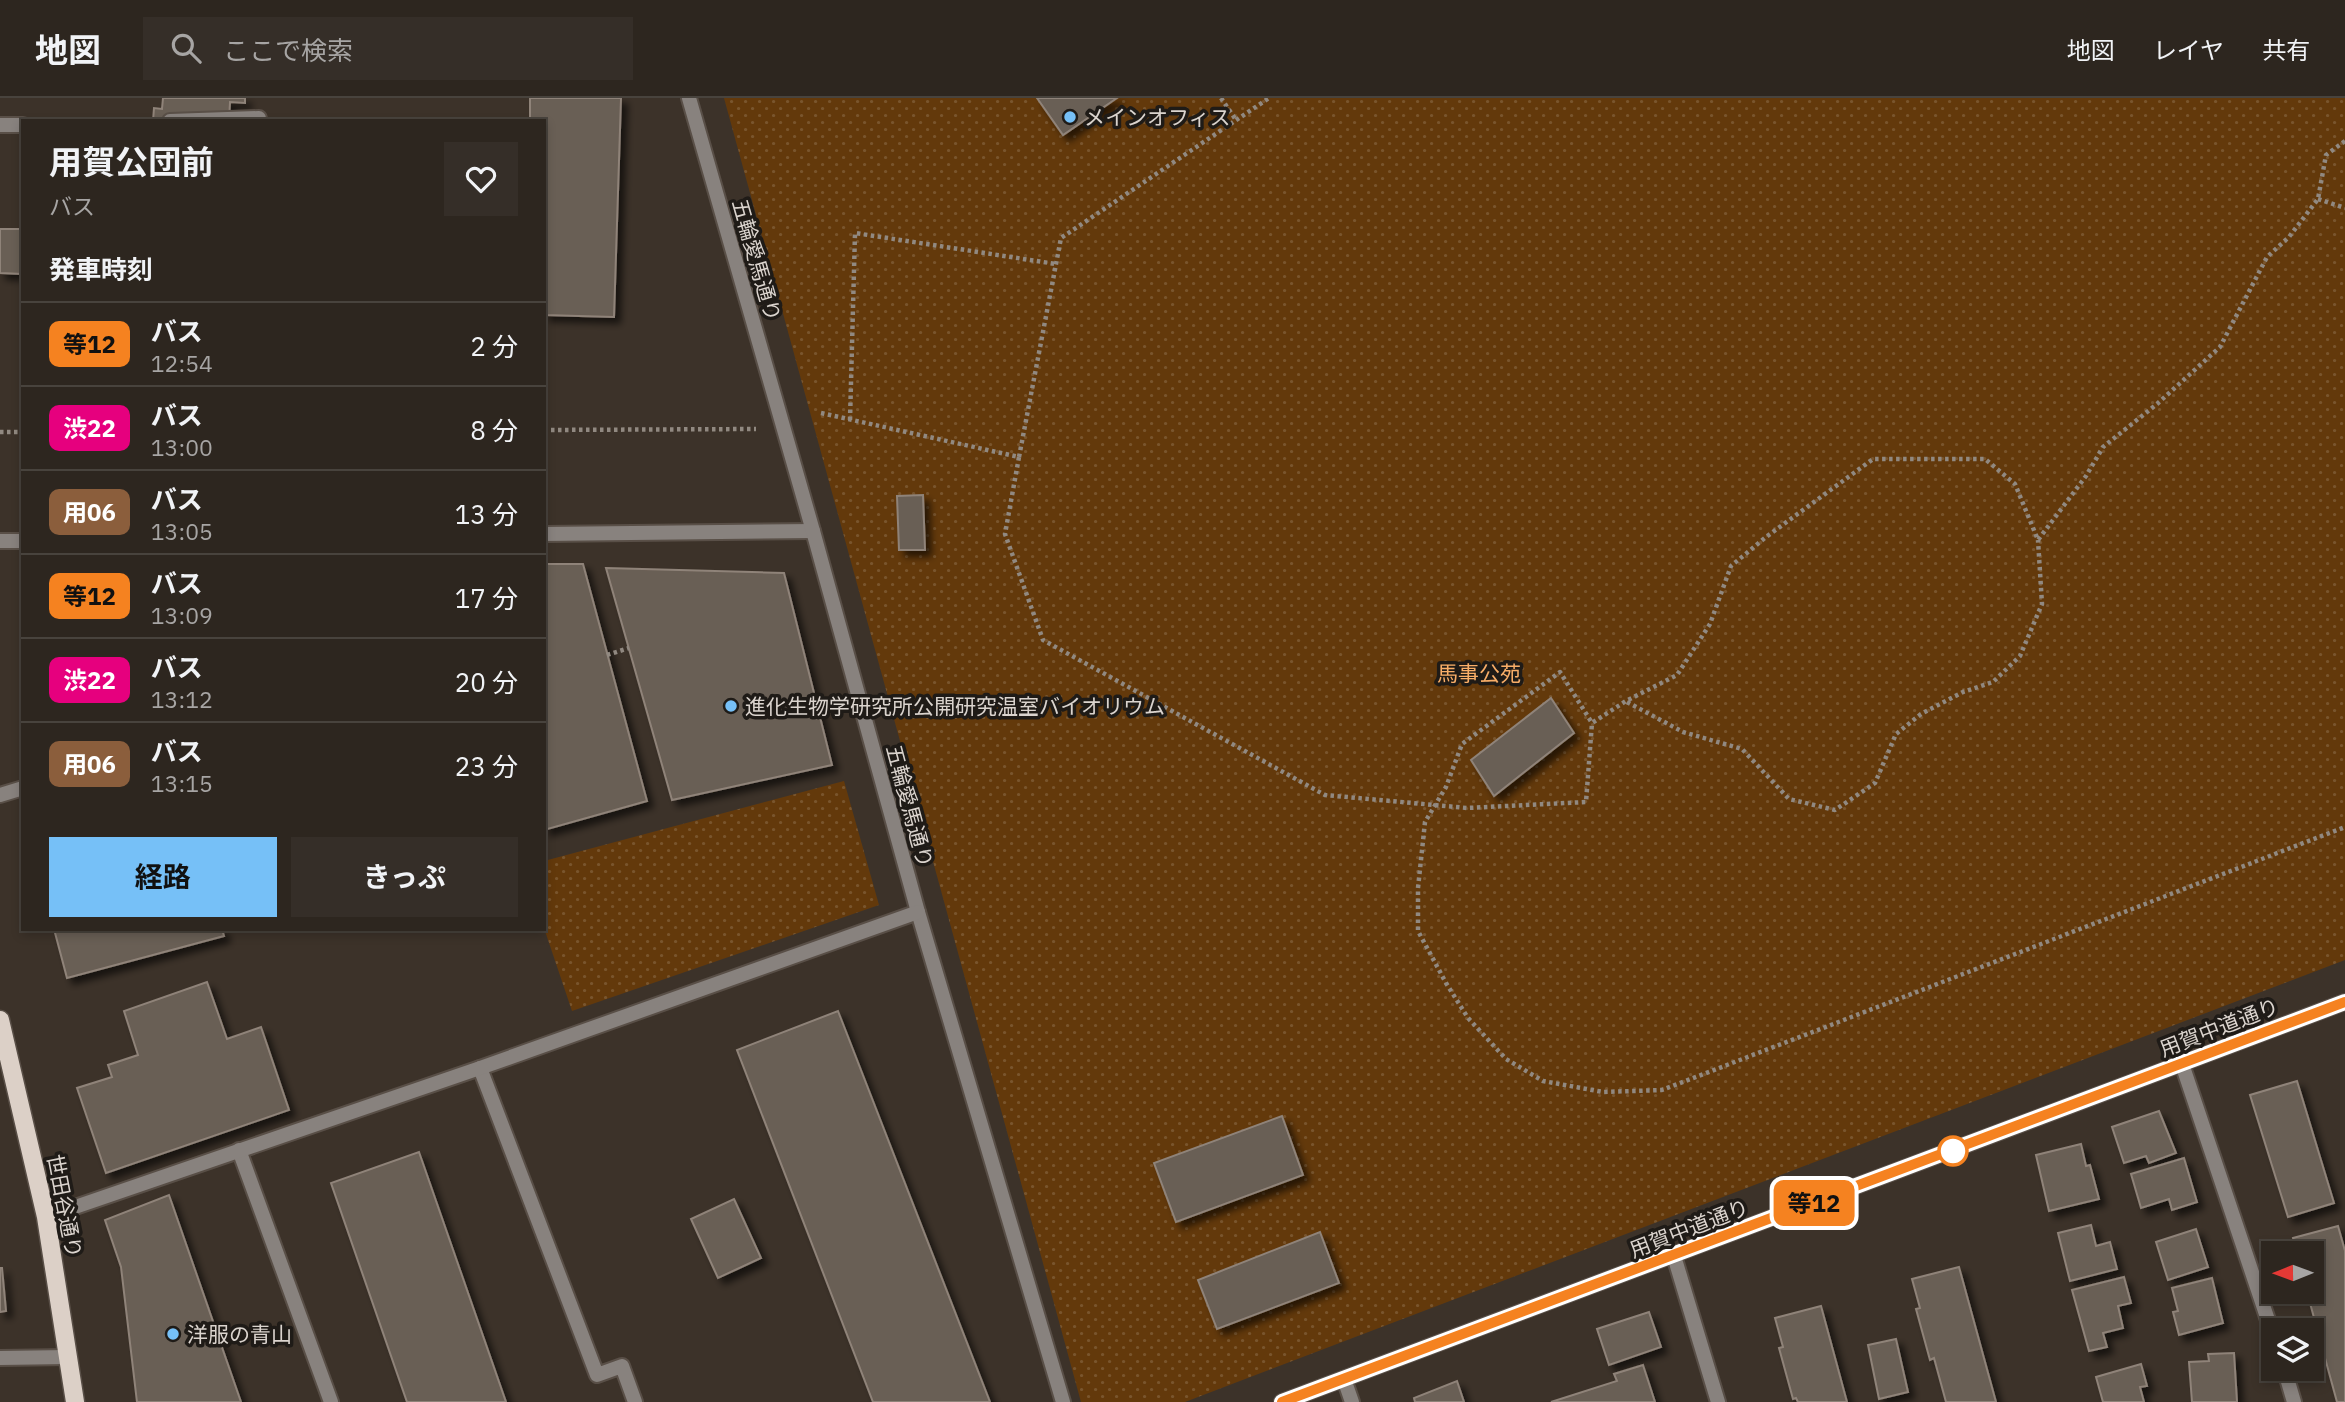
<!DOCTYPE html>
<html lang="ja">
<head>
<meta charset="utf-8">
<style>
	body { margin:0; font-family:"IBM Plex Sans","Noto Sans JP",sans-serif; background:#352e28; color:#f1f3f6; height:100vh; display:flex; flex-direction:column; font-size:26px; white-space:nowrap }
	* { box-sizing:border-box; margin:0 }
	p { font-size:23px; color:#a7a5a4 }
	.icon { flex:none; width:38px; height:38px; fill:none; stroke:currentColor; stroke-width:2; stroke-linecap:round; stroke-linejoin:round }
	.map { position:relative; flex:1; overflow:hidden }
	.details { position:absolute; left:21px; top:21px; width:525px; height:812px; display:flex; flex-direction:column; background:#2d261f; border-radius:0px; box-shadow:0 4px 10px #0003,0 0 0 2px #48433d }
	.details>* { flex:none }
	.badge { padding:0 14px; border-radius:10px; font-size:24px; line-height:46px }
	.needle { width:46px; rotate:269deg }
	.buttons { position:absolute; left:2261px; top:1143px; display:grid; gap:14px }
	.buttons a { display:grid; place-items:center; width:63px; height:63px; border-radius:0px; background:#2d261f; box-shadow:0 4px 10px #0003,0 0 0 2px #48433d; font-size:35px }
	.map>.badge { position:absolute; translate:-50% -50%; box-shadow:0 0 0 4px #fff }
	h2 { padding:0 28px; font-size:26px; line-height:63px }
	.round { display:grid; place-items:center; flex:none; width:74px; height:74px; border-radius:0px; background:#352e28 }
	.summary { display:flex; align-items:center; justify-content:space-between; height:119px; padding:0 28px }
	h1 { font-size:33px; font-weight:700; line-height:52px }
	.primary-button { display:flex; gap:14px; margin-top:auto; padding:14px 28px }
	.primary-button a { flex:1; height:80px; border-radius:0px; background:#76c0f7; color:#111; font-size:28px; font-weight:700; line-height:80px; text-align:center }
	.primary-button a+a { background:#352e28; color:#f1f3f6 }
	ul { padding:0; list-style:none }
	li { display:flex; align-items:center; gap:21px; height:84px; padding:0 28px; border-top:2px solid #48433d }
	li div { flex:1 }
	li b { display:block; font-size:26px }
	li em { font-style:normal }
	li .badge { min-width:77px; font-weight:700; text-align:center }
	header { display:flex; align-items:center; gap:42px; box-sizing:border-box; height:98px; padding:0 35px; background:#2d261f; border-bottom:2px solid #48433d }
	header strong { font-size:33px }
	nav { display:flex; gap:38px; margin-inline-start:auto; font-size:24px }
	.search { width:490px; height:63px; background:#352e28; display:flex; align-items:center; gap:18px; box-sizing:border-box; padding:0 24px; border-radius:0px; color:#a7a5a4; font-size:26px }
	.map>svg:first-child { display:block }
	.park { fill:url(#park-dots) }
	.building { fill:#695e54; stroke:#8f8379; stroke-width:2; filter:url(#shadow) }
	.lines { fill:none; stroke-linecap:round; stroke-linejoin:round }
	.service-casing { stroke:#594f47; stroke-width:18 }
	.minor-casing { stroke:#594f47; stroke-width:18 }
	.tertiary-casing { stroke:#594f47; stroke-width:18 }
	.primary-casing { stroke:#594f47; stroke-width:21 }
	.path { stroke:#918981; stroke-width:4.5; stroke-dasharray:3.5 3.5; stroke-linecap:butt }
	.service { stroke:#88827e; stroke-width:14 }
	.minor { stroke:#88827e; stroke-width:14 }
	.tertiary { stroke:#88827e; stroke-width:14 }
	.primary { stroke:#dcd0c7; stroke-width:18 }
	.line-casing { stroke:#fff; stroke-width:16 }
	.line { stroke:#f58220; stroke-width:10 }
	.poi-dot { fill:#76c0f7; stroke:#1f1b17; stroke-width:2.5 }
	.stop-dot { fill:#fff; stroke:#f58220; stroke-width:3.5 }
	.labels { text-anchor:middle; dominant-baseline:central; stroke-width:7; stroke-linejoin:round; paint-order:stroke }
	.poi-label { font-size:21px; fill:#dbd4ce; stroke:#1f1b17; text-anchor:start }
	.street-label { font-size:21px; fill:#dbd4ce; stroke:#1f1b17 }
	.park-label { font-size:21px; fill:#f9ae68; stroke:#1f1b17 }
</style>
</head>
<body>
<header>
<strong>地図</strong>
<div class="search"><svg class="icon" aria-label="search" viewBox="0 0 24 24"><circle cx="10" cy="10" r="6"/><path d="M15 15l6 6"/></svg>ここで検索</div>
<nav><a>地図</a><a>レイヤ</a><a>共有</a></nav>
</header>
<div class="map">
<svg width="2345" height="1304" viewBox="0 0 2345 1304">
	<defs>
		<pattern id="park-dots" width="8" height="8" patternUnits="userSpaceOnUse" patternTransform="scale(1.75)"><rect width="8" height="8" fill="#63390b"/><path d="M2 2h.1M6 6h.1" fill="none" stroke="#79552d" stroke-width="1.8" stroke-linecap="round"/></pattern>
		<filter id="shadow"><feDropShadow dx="6" dy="6" stdDeviation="3.5" flood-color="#0009"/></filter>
	</defs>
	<rect width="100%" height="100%" fill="#3c3229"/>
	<g class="park">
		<polygon points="724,0 2345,0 2345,862 1185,1304 1081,1304"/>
		<polygon points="844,683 879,807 572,913 544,830 544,763"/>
	</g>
	<g class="building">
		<polygon points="163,0 245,0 245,5 230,4 229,23 153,23 154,10 162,11"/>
		<polygon points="530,0 621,0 614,219 544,217 544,23 530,23"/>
		<polygon points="1037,0 1117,0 1063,37"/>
		<polygon points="0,131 23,131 23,209 22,176 0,175"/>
		<polygon points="923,397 925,452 899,452 897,398"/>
		<polygon points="544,466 583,466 647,703 544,732"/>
		<polygon points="606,470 784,475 832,667 672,702"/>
		<polygon points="1551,600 1574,635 1494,698 1471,662"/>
		<polygon points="54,831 222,831 224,838 67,880"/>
		<polygon points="207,884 227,941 261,929 289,1012 106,1075 77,990 112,979 108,967 138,957 124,913"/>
		<polygon points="838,913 990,1304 873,1304 737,952"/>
		<polygon points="2297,983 2334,1105 2288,1119 2250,997"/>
		<polygon points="2159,1013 2176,1055 2149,1065 2146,1058 2124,1065 2112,1029"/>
		<polygon points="1282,1018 1303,1077 1176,1124 1154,1065"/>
		<polygon points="2081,1046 2086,1068 2090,1067 2099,1101 2049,1113 2036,1057"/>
		<polygon points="419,1054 506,1304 407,1304 331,1085"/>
		<polygon points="2184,1060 2197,1104 2172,1112 2169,1101 2141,1110 2131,1076"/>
		<polygon points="169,1097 241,1304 137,1304 121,1169 105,1122"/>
		<polygon points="734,1101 761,1160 718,1180 691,1121"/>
		<polygon points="2091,1127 2096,1148 2110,1144 2117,1171 2070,1183 2058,1135"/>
		<polygon points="2338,1128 2345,1153 2345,1304 2337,1304 2307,1194 2312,1194 2312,1155 2297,1155 2293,1140"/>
		<polygon points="2196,1131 2208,1169 2168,1182 2156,1144"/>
		<polygon points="1320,1134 1339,1185 1217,1231 1198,1182"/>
		<polygon points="1959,1169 1996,1304 1946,1304 1934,1260 1930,1262 1916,1211 1920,1210 1912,1181"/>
		<polygon points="0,1170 2,1170 6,1213 0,1214"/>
		<polygon points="2124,1179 2131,1205 2118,1208 2123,1230 2103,1235 2107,1249 2089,1253 2072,1192"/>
		<polygon points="2212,1180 2223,1225 2179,1237 2173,1214 2178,1213 2172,1190"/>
		<polygon points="1821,1208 1847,1304 1798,1304 1796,1300 1793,1301 1779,1250 1783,1249 1775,1220"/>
		<polygon points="1649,1214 1661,1249 1609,1267 1597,1231"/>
		<polygon points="1896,1241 1908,1294 1879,1301 1868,1247"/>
		<polygon points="2234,1255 2237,1304 2192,1304 2189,1264 2209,1263 2208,1256"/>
		<polygon points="2141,1266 2147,1288 2140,1289 2144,1304 2103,1304 2096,1279"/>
		<polygon points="1643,1267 1655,1304 1551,1304 1617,1283 1614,1276"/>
		<polygon points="1457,1283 1464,1304 1415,1304 1414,1300"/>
	</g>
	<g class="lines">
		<g class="service-casing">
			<g id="service">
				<polyline points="170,23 259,20"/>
				<polyline points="0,27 23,27"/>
				<polyline points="544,436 813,433"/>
				<polyline points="0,443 23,443"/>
				<polyline points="0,697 23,690"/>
				<polyline points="2182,966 2273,1237"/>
				<polyline points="480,970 597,1277 622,1268 635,1304"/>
				<polyline points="239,1052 331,1304"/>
				<polyline points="0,1260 68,1259"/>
				<polyline points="2284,1270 2294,1304"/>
			</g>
		</g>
		<g class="minor-casing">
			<g id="minor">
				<polyline points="689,0 813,433 918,814 1063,1304"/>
				<polyline points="46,1119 480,970 918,814"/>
				<polyline points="1674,1158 1718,1304"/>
				<polyline points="1344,1281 1352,1304"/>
			</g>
		</g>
		<g class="tertiary-casing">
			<polyline id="tertiary" points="1282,1304 2345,904"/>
		</g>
		<g class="primary-casing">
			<polyline id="primary" points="0,922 46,1119 75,1304"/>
		</g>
		<g class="path">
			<polyline points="1221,0 1236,22"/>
			<polyline points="2345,43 2326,57 2318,101 2289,139 2267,159 2220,249 2157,306 2103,349 2086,378 2038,442 2015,386 1985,361 1873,361 1766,439 1731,468 1710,526 1677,577 1626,603 1592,625 1560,574 1462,646 1446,689 1425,724 1418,790 1418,833 1446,885 1468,920 1506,961 1543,983 1603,994 1662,992 2345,729"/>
			<polyline points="2318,101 2345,110"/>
			<polyline points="821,315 1019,359 1005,436 1043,542 1325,697 1467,710 1586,704 1592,625"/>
			<polyline points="850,322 855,135 1056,166"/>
			<polyline points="544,332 756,331"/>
			<polyline points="0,334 23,334"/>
			<polyline points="1019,359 1061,140 1269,0"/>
			<polyline points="607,557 629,550"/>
			<polyline points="1627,604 1683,634 1742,651 1789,701 1835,712 1875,685 1896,636 1921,616 1963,594 1993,584 2020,558 2042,506 2038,442"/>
		</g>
		<use href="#service" class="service"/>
		<use href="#minor" class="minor"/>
		<use href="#tertiary" class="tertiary"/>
		<use href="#primary" class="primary"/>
	</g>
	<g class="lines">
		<g class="line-casing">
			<polyline id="line" points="1282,1304 2345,904"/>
		</g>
		<use href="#line" class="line"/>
	</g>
	<g class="poi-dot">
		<circle cx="1070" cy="19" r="7"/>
		<circle cx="731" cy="608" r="7"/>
		<circle cx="173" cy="1236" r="7"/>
	</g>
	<circle class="stop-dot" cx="1953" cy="1053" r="14"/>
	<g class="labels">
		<g class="poi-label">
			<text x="1084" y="19">メインオフィス</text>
			<text x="745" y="608">進化生物学研究所公開研究温室バイオリウム</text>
			<text x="187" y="1236">洋服の青山</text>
		</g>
		<g class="street-label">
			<text transform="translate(757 162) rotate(74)">五輪愛馬通り</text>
			<text transform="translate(910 708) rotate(75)">五輪愛馬通り</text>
			<text transform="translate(2219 929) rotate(-21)">用賀中道通り</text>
			<text transform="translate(65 1108) rotate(79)">世田谷通り</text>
			<text transform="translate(1689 1130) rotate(-21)">用賀中道通り</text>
		</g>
		<g class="park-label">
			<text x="1479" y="575">馬事公苑</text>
		</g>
	</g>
</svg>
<div class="buttons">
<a><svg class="needle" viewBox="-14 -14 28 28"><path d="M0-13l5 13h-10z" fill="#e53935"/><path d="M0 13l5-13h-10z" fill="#a7a5a4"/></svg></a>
<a><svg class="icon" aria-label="layers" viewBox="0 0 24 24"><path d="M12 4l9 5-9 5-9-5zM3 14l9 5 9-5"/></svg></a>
</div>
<b class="badge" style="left:1814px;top:1105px;background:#f58220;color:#111">等12</b>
<section class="details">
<div class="summary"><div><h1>用賀公団前</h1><p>バス</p></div><a class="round"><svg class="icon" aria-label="heart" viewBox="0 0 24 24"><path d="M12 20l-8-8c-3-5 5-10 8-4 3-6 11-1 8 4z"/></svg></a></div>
<h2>発車時刻</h2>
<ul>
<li><span class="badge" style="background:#f58220;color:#111">等12</span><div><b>バス</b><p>12:54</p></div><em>2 分</em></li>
<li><span class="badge" style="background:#e6007e;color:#fff">渋22</span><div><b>バス</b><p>13:00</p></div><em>8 分</em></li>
<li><span class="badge" style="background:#8b5e3c;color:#fff">用06</span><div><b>バス</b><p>13:05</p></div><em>13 分</em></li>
<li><span class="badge" style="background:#f58220;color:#111">等12</span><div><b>バス</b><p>13:09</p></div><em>17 分</em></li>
<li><span class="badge" style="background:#e6007e;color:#fff">渋22</span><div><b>バス</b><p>13:12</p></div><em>20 分</em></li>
<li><span class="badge" style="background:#8b5e3c;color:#fff">用06</span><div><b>バス</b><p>13:15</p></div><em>23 分</em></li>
</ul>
<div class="primary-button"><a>経路</a><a>きっぷ</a></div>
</section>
</div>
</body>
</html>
